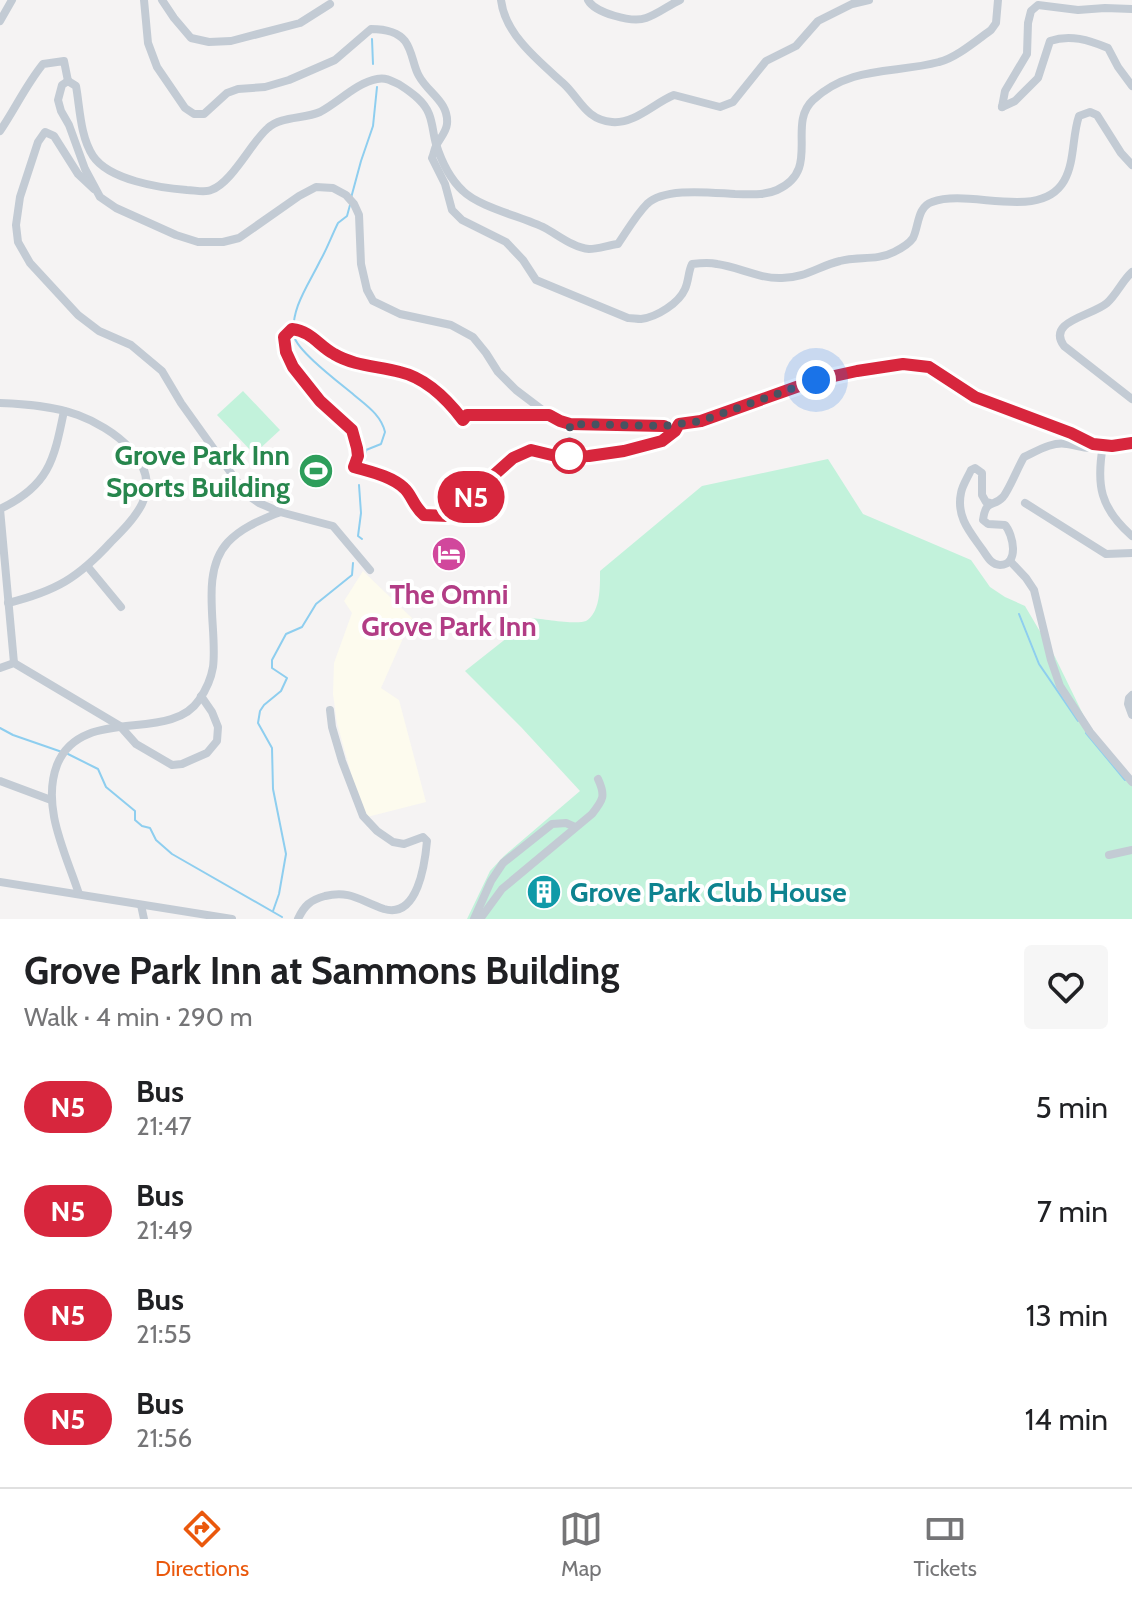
<!DOCTYPE html>
<html lang="en">
<head>
<meta charset="utf-8">
<style>
	body { margin:0; font-family:Cabin,sans-serif; background:#f6f6f6; color:#202124; height:100vh; display:flex; flex-direction:column; font-size:30px; white-space:nowrap }
	* { box-sizing:border-box; margin:0 }
	p { font-size:26px; color:#757577 }
	.icon { flex:none; width:44px; height:44px; fill:none; stroke:currentColor; stroke-width:2; stroke-linecap:round; stroke-linejoin:round }
	.map { position:relative; height:919px; overflow:hidden }
	.side { display:flex; flex-direction:column; background:#fff; flex:1 }
	.side>* { flex:none }
	.badge { padding:0 16px; border-radius:26px; font-size:28px; line-height:52px }
	.you { position:absolute; width:40px; height:40px; margin:-20px; border:6px solid #fff; border-radius:50%; background:#1a73e8; box-shadow:0 0 0 12px #1a73e833 }
	.map>.badge { position:absolute; translate:-50% -50%; box-shadow:0 0 0 4px #fff }
	.round { display:grid; place-items:center; flex:none; width:84px; height:84px; border-radius:8px; background:#f6f6f6 }
	.head { display:flex; align-items:center; justify-content:space-between; height:136px; padding:0 24px }
	h1 { font-size:38px; font-weight:800; line-height:60px }
	ul { padding:0; list-style:none }
	li { display:flex; align-items:center; gap:24px; height:104px; padding:0 24px }
	li div { flex:1 }
	li b { display:block; font-size:30px }
	li em { font-style:normal }
	li .badge { min-width:88px; font-weight:700; text-align:center }
	.tabs { display:flex; justify-content:space-around; align-items:center; height:112px; border-top:2px solid #e0e0e0; background:#fff; font-size:22px; color:#757577 }
	.tabs a { display:grid; justify-items:center; gap:4px }
	.tabs .active { color:#ea580c }
	.map>svg:first-child { display:block }
	.commercial { fill:#fdfbee }
	.green { fill:#c2f2db }
	.lines { fill:none; stroke-linecap:round; stroke-linejoin:round }
	.stream { stroke:#8eceef; stroke-width:2 }
	.minor { stroke:#c3cbd4; stroke-width:8 }
	.line-casing { stroke:#fff; stroke-width:18 }
	.line { stroke:#d7263d; stroke-width:12 }
	.walk { stroke:#495361; stroke-width:8; stroke-dasharray:0 14.4 }
	.stop-dot { fill:#fff; stroke:#d7263d; stroke-width:4 }
	.labels { text-anchor:middle; dominant-baseline:central; stroke-width:8; stroke-linejoin:round; paint-order:stroke }
	.leisure-label { font-size:28px; font-weight:bold; fill:#27864d; stroke:#fff; text-anchor:end }
	.hotel-label { font-size:28px; font-weight:bold; fill:#b23c85; stroke:#fff }
	.culture-label { font-size:28px; font-weight:bold; fill:#0d838f; stroke:#fff; text-anchor:start }
</style>
</head>
<body>
<div class="map">
<svg width="1132" height="919" viewBox="0 0 1132 919">
	<rect width="100%" height="100%" fill="#f5f3f3"/>
	<polygon class="commercial" points="363,571 412,618 381,688 399,700 426,802 367,817 358,798 337,723 333,694 334,663 352,613 344,601"/>
	<g class="green">
		<polygon points="243,391 280,430 254,454 217,415"/>
		<path d="M 828,459 L 863,514 L 971,560 L 990,587 L 1005,597 L 1025,606 L 1055,657 L 1099,747 L 1132,786 L 1132,919 L 467,919 L 490,871 L 504,856 L 580,791 L 521,727 L 465,671 L 532,618 C 543,619 577,625 586,621 C 601,612 600,585 600,571 L 702,486 Z"/>
	</g>
	<g class="lines">
		<g class="stream">
			<polyline points="372,39 373,64"/>
			<polyline points="351,198 361,161 373,126 377,87"/>
			<path d="M 350,205 L 347,216 L 338,223 C 332,235 327,249 320,261 C 309,284 290,309 294,336 C 297,351 341,384 354,395 C 367,406 381,415 385,432 L 381,444 L 366,450 L 365,461"/>
			<polyline points="359,485 361,513 358,536 362,539"/>
			<polyline points="1019,614 1039,664 1078,721"/>
			<polyline points="0,728 13,735 62,752"/>
			<polyline points="1086,733 1125,780"/>
			<polyline points="68,754 98,769 106,787 135,811 135,820 142,826 150,828 156,840 172,854 282,917"/>
			<polyline points="273,911 279,894 286,854 273,789 272,748 258,723 260,711 264,705 281,691 287,678 272,668 272,660 286,634 302,627 316,604 352,575 353,563"/>
		</g>
		<g class="minor">
			<path d="M 144,0 L 148,43 L 157,67 L 185,108 L 194,114 L 204,114 L 227,93 L 238,89 L 265,87 L 289,80 L 335,60 L 371,29 C 384,29 397,31 405,41 C 413,52 413,66 419,76 C 428,93 449,102 447,124 C 446,133 439,139 436,146 C 434,150 434,154 432,158 L 445,184 L 452,210 L 462,220 L 506,242 L 523,260 L 536,280 L 628,318 C 632,318 637,319 641,319 C 657,317 679,303 685,289 C 689,280 688,272 692,264 C 700,263 709,262 717,264 C 739,267 759,279 782,278 C 805,278 819,266 840,261 C 857,256 877,261 894,252 C 900,249 909,244 913,238 C 919,226 917,207 932,202 C 970,188 1040,222 1064,181 C 1075,162 1072,136 1079,116 L 1090,112 L 1097,115 L 1121,153 L 1132,165"/>
			<polyline points="162,0 174,18 191,38 209,42 231,41 300,23 330,4"/>
			<path d="M 501,0 C 505,35 540,62 564,84 C 580,99 586,120 612,122 C 635,124 654,103 674,95 L 720,107 L 733,102 L 766,61 L 796,46 L 818,21 L 852,4 L 869,0"/>
			<path d="M 588,0 C 595,13 632,23 646,18 C 658,14 669,5 680,0"/>
			<polyline points="0,21 12,0"/>
			<polyline points="68,81 62,85 58,100 61,111 69,125 85,169 100,197 116,208 176,235 198,242 223,242 239,238 299,196 316,187 333,188 346,195 354,204 359,215 361,264 367,290 373,301 400,314 451,325 473,337 486,353 498,372 516,390 549,415 560,421 570,424 664,426 701,421 816,380 903,364 929,367 975,397 1071,433 1093,444 1112,446 1132,443"/>
			<path d="M 68,81 L 76,86 C 80,108 80,136 93,156 C 109,180 160,188 187,190 C 194,190 205,193 211,190 C 232,183 252,141 268,128 C 281,116 304,119 320,112 C 339,102 356,83 377,79 C 386,77 392,81 400,85 C 411,92 424,101 429,114 C 433,124 433,134 436,144 C 441,160 450,179 463,191 C 479,207 523,217 545,228 C 558,235 574,248 589,249 C 598,249 609,245 618,244 C 627,231 636,215 647,204 C 665,187 712,193 735,194 C 749,194 764,196 777,190 C 822,170 786,125 813,100 C 851,65 894,74 939,62 C 956,58 977,40 991,30 L 996,23 L 998,0"/>
			<polyline points="1002,107 1005,91 1027,54 1028,23 1031,11 1038,5 1078,10 1105,8 1132,9"/>
			<path d="M 1002,107 L 1015,101 L 1038,78 L 1050,41 C 1070,34 1089,40 1108,48 L 1118,67 L 1132,86"/>
			<path d="M 0,131 C 15,109 26,85 43,64 L 64,61 L 68,81"/>
			<polyline points="94,189 78,174 54,136 45,132 38,142 20,197 16,225 18,242 30,263 78,315 99,331 131,345 162,371 181,403 246,494 259,503 280,512 333,526 370,570"/>
			<path d="M 1132,272 C 1122,281 1117,294 1107,303 C 1092,316 1046,321 1064,346 L 1132,399"/>
			<path d="M 0,403 C 26,404 53,406 78,415 C 111,427 162,462 142,504 C 135,518 122,531 111,542 C 78,578 56,591 8,603"/>
			<path d="M 1103,445 C 1096,485 1100,508 1132,536"/>
			<path d="M 990,503 L 986,502 L 982,495 L 982,473 L 975,468 L 971,470 C 968,477 962,486 961,493 C 956,517 970,532 982,549 C 987,556 991,565 1000,565 C 1020,565 1013,534 1005,525 L 988,524 L 983,520 C 986,498 993,508 1003,497 C 1009,490 1018,467 1024,457 C 1037,451 1053,441 1067,444 C 1077,445 1083,449 1093,448 L 1093,444"/>
			<polyline points="1025,503 1106,554 1132,553"/>
			<polyline points="0,509 14,663"/>
			<path d="M 0,509 C 49,486 54,460 64,411"/>
			<polyline points="1010,561 1026,578 1034,590 1051,660 1060,686 1090,732 1132,782"/>
			<polyline points="88,567 121,607"/>
			<polyline points="0,668 14,663 120,726 136,744 172,765 182,764 207,753 217,741 218,727 212,712 201,696"/>
			<polyline points="1132,695 1129,698 1128,704 1132,715"/>
			<polyline points="0,781 51,800"/>
			<polyline points="1109,855 1132,850"/>
			<polyline points="0,882 232,919"/>
			<path d="M 79,894 C 66,854 41,807 57,765 C 81,704 170,744 199,700 C 206,690 211,679 213,667 C 218,629 199,573 228,542 C 242,527 261,520 280,512"/>
			<polyline points="141,905 144,919"/>
			<path d="M 298,919 C 304,906 310,900 325,896 C 351,890 360,901 384,909 C 418,919 425,863 427,841 L 423,837 L 404,844 L 393,842 L 377,831 L 363,816 L 342,761 L 332,727 L 330,710"/>
			<polyline points="474,919 491,881 503,863 552,824 566,823 575,827"/>
			<path d="M 480,919 L 502,889 L 592,814 C 603,800 606,796 598,779"/>
		</g>
	</g>
	<g class="lines">
		<g class="line-casing">
			<path id="line" d="M 664,426 L 570,424 L 560,421 L 549,415 L 467,415 L 463,420 C 447,399 426,378 400,372 C 378,366 354,366 334,354 C 319,346 311,331 292,329 L 284,337 L 286,352 L 293,367 L 320,401 L 352,430 L 357,448 L 358,456 L 354,467 C 371,472 391,476 404,488 C 412,495 413,506 424,515 L 448,516 L 513,458 L 531,450 L 560,457 L 589,456 L 624,451 L 662,441 L 675,431 L 679,424 L 701,421 L 816,380 L 857,371 L 903,364 L 929,367 L 975,397 L 1071,433 L 1093,444 L 1112,446 L 1132,443"/>
		</g>
		<use href="#line" class="line"/>
		<polyline class="walk" points="569,456 570,424 664,426 701,421 816,380"/>
	</g>
	<defs>
		<g id="stadium-disc" transform="scale(1.8)"><circle r="9.5" fill="#2e9e5b" stroke="#fff"/><path d="M0-5a6.5 5 0 1 0 0 10a6.5 5 0 1 0 0-10ZM-3.5-1.8h7v3.6h-7Z" fill="#fff"/></g>
		<g id="hotel-disc" transform="scale(1.8)"><circle r="9.5" fill="#d1479c" stroke="#fff"/><path d="M-6-4.5h1.5V1H6V5H4.5V3h-9V5H-6ZM-4 0a1.8 1.8 0 1 1 3.6 0ZM.5 0V-2.5h3Q6-2.5 6 0Z" fill="#fff"/></g>
		<g id="building-disc" transform="scale(1.8)"><circle r="9.5" fill="#0f9aa8" stroke="#fff"/><path d="M-4-6H4V6H1V3H-1V6H-4ZM-2.5-4.3h1.7v1.8h-1.7ZM.8-4.3h1.7v1.8H.8ZM-2.5-1h1.7V.8h-1.7ZM.8-1h1.7V.8H.8Z" fill="#fff"/></g>
	</defs>
	<g fill-rule="evenodd">
		<use href="#stadium-disc" x="316" y="471"/>
		<use href="#hotel-disc" x="449" y="554"/>
		<use href="#building-disc" x="544" y="892"/>
	</g>
	<circle class="stop-dot" cx="569" cy="456" r="16"/>
	<g class="labels">
		<g class="leisure-label">
			<text x="290" y="455">Grove Park Inn<tspan x="290" dy="32">Sports Building</tspan></text>
		</g>
		<g class="hotel-label">
			<text x="449" y="594">The Omni<tspan x="449" dy="32">Grove Park Inn</tspan></text>
		</g>
		<g class="culture-label">
			<text x="570" y="892">Grove Park Club House</text>
		</g>
	</g>
</svg>
<div class="you" style="left:816px;top:380px"></div>
<b class="badge" style="left:471px;top:497px;background:#d7263d;color:#fff">N5</b>
</div>
<section class="side">
<div class="head"><div><h1>Grove Park Inn at Sammons Building</h1><p>Walk · 4 min · 290 m</p></div><a class="round"><svg class="icon" aria-label="heart" viewBox="0 0 24 24"><path d="M12 20l-8-8c-3-5 5-10 8-4 3-6 11-1 8 4z"/></svg></a></div>
<ul>
<li><span class="badge" style="background:#d7263d;color:#fff">N5</span><div><b>Bus</b><p>21:47</p></div><em>5 min</em></li>
<li><span class="badge" style="background:#d7263d;color:#fff">N5</span><div><b>Bus</b><p>21:49</p></div><em>7 min</em></li>
<li><span class="badge" style="background:#d7263d;color:#fff">N5</span><div><b>Bus</b><p>21:55</p></div><em>13 min</em></li>
<li><span class="badge" style="background:#d7263d;color:#fff">N5</span><div><b>Bus</b><p>21:56</p></div><em>14 min</em></li>
</ul>
</section>
<nav class="tabs">
<a class="active"><svg class="icon" aria-label="directions" viewBox="0 0 24 24"><path d="M12 3l9 9-9 9-9-9zM9 14v-3h6M13 9l2 2-2 2"/></svg>Directions</a>
<a><svg class="icon" aria-label="map" viewBox="0 0 24 24"><path d="M3 6l6-2 6 2 6-2v14l-6 2-6-2-6 2zM9 4v14M15 6v14"/></svg>Map</a>
<a><svg class="icon" aria-label="tickets" viewBox="0 0 24 24"><path d="M3 7h18v10H3zM15 7v10"/></svg>Tickets</a>
</nav>
</body>
</html>
